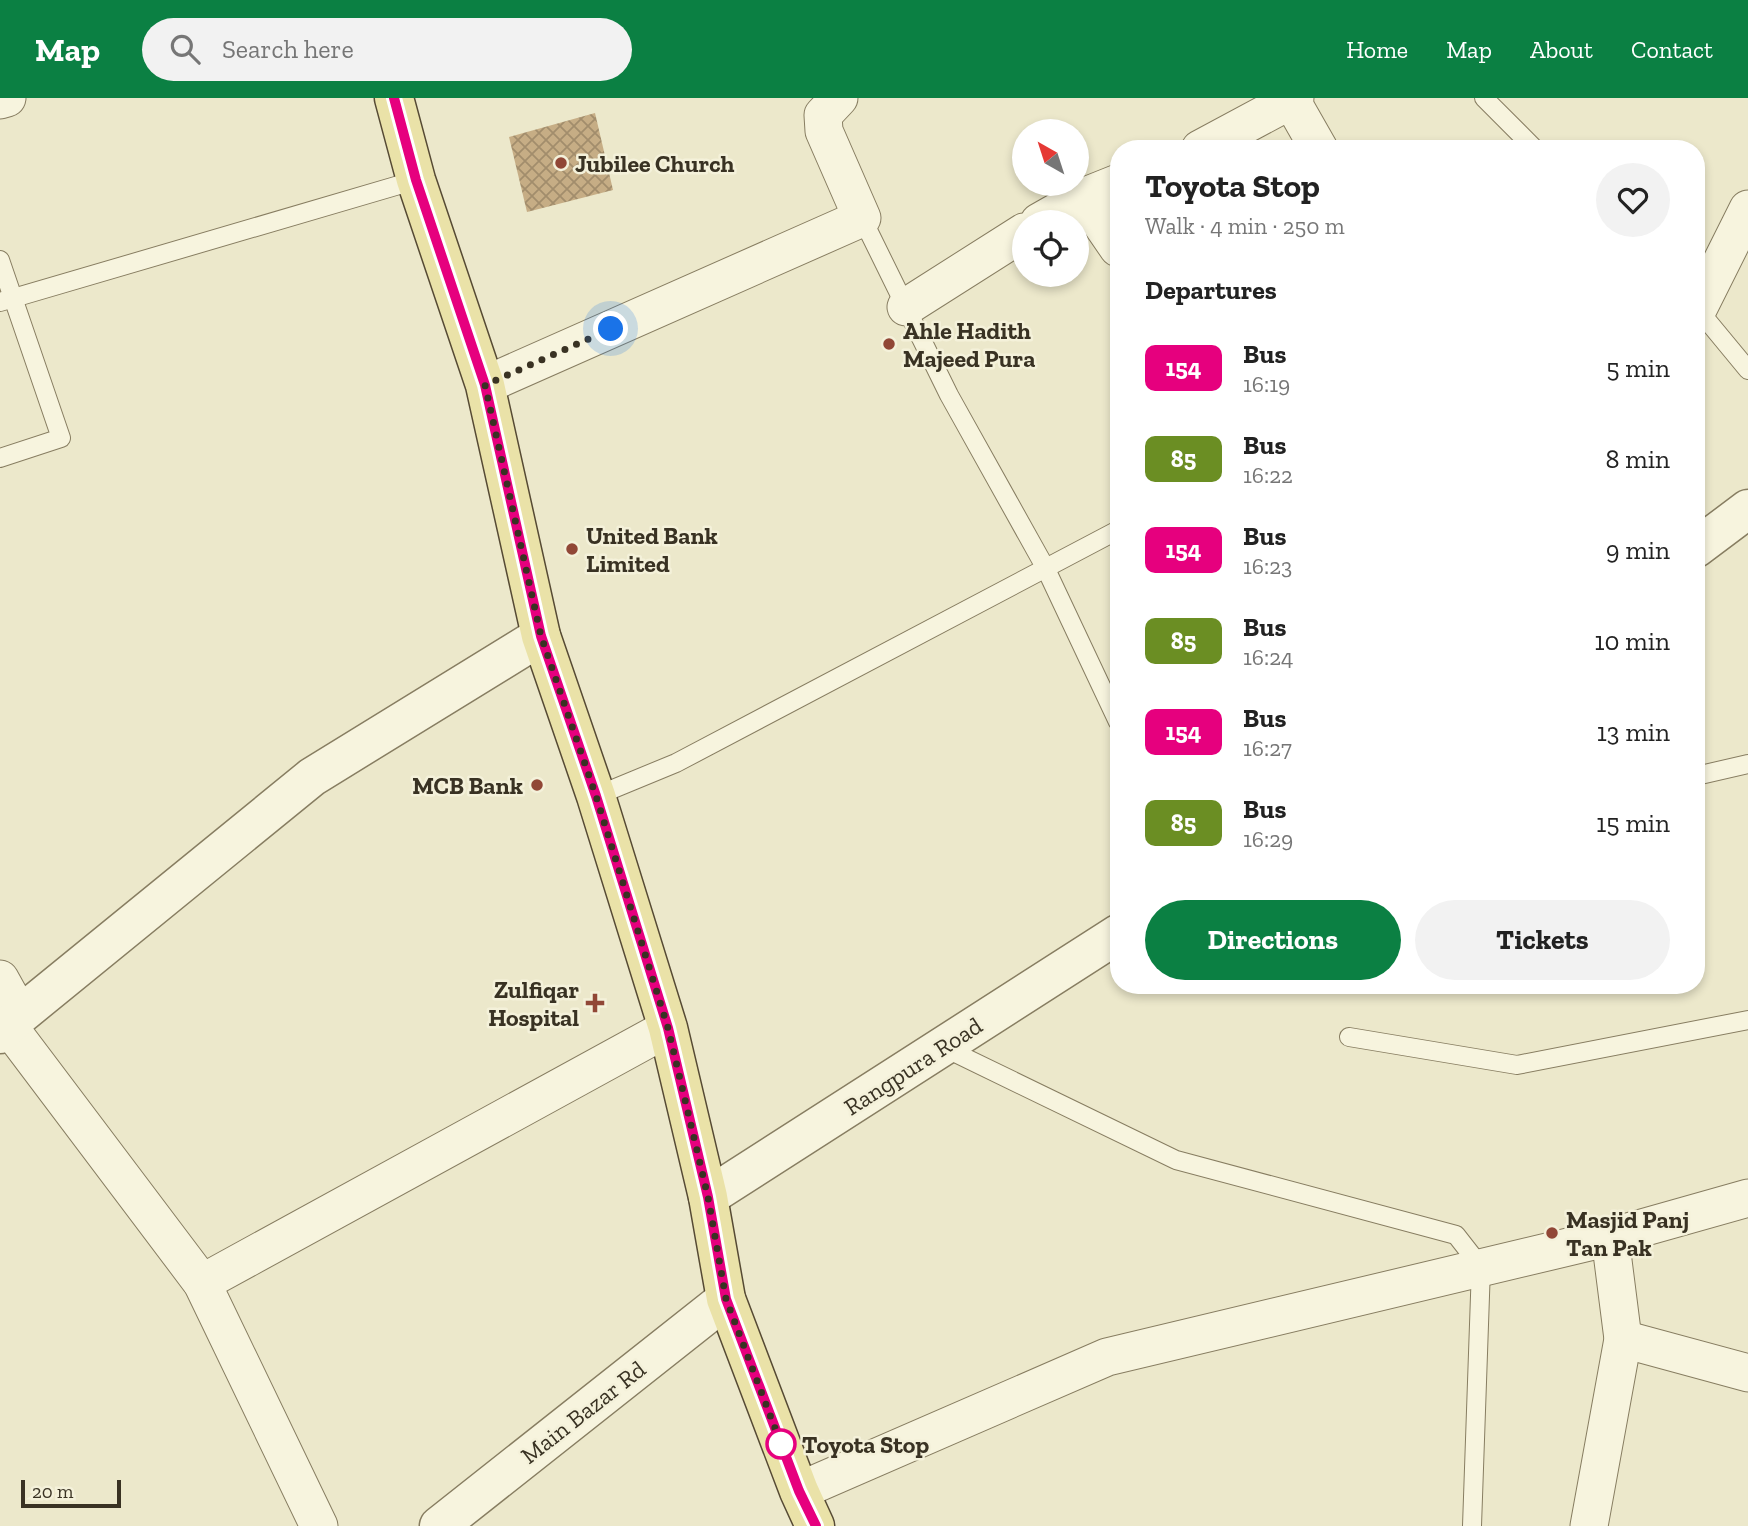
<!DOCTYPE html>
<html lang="en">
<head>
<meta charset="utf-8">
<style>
	body { margin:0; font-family:"Zilla Slab",serif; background:#f2f2f2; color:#222; height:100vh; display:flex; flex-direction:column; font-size:26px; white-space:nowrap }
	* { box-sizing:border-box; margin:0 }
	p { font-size:23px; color:#767676 }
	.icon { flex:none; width:38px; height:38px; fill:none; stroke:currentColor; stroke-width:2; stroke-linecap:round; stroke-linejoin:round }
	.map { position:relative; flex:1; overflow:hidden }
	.panel { position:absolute; left:1110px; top:42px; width:595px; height:854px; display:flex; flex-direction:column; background:#fff; border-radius:28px; box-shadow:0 4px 10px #0003 }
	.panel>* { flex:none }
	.badge { padding:0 14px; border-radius:10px; font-size:24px; line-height:46px }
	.needle { width:46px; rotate:321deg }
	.buttons { position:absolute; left:1012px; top:21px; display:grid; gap:14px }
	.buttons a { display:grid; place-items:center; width:77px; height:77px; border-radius:50%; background:#fff; box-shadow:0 4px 10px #0003; font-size:35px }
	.scale { position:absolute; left:21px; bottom:18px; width:100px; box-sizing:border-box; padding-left:7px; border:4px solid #393223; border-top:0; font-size:19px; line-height:24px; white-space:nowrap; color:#393223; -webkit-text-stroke:5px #f4f1da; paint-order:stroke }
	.you { position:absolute; width:35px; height:35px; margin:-18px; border:5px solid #fff; border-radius:50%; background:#1a73e8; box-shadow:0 0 0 10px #1a73e833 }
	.map>.badge { position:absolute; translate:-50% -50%; box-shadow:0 0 0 4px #fff }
	h2 { padding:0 35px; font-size:26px; line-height:63px }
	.round { display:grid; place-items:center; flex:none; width:74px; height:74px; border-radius:37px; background:#f2f2f2 }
	.overview { display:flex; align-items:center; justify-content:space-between; height:119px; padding:0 35px }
	h1 { font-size:33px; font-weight:700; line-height:52px }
	.action { display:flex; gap:14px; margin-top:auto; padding:14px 35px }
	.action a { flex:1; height:80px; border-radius:42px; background:#0b8043; color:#fff; font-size:28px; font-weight:700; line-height:80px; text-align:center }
	.action a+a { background:#f2f2f2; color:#222 }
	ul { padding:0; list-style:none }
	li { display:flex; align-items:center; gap:21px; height:91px; padding:0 35px }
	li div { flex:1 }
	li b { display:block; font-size:26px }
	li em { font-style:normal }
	li .badge { min-width:77px; font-weight:700; text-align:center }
	header { display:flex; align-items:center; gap:42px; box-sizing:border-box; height:98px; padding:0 35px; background:#0b8043; color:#fff }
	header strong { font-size:33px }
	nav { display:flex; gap:38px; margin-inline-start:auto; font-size:24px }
	.search { width:490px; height:63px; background:#f2f2f2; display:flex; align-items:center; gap:18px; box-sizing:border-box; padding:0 24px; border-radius:38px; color:#767676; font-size:26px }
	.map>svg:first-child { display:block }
	.building { fill:url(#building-cross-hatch) }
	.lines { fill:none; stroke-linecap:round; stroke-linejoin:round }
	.service-casing { stroke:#877d61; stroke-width:20 }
	.minor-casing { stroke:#877d61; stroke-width:39 }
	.tertiary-casing { stroke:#877d61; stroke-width:41 }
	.primary-casing { stroke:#564a34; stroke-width:41 }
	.service { stroke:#f7f4de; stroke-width:18 }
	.minor { stroke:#f7f4de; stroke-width:37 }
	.tertiary { stroke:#f7f4de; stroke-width:38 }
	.primary { stroke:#eae2a8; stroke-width:38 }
	.line-casing { stroke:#fff; stroke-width:16 }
	.line { stroke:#e6007e; stroke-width:10 }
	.walk { stroke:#393223; stroke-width:7; stroke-dasharray:0 12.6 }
	.poi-dot { fill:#914736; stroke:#f4f1da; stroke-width:2.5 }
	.stop-dot { fill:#fff; stroke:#e6007e; stroke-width:3.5 }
	.labels { text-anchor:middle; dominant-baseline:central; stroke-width:5; stroke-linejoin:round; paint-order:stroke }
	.poi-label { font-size:24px; font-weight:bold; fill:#393223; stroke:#f4f1da; text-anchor:start }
	.street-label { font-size:24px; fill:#393223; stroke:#f4f1da }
	.stop-label { font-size:24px; font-weight:bold; fill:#393223; stroke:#f4f1da; text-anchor:start }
</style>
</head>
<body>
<header>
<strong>Map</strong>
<div class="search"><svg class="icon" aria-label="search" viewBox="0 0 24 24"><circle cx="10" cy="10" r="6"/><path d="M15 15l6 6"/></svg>Search here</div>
<nav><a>Home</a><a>Map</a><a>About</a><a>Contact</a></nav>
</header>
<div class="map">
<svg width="1748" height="1428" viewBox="0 0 1748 1428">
	<defs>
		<pattern id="building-cross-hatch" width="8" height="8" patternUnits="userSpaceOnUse" patternTransform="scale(1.75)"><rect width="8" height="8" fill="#c6ad85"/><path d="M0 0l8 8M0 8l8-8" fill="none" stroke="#a28d6c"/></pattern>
	</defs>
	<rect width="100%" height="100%" fill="#ece8cb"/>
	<polygon class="building" points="595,15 613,92 527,114 509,39"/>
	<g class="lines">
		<g class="service-casing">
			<g id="service">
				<polyline points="1484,0 1535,51"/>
				<polyline points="862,120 949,297 1045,469 1118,624"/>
				<polyline points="0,162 61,340 0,360"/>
				<polyline points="0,204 416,82"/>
				<polyline points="1696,209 1748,272"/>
				<polyline points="1696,678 1748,666"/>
				<polyline points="596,698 676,665 1118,432"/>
				<polyline points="1349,939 1517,967 1748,922"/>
				<polyline points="943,949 1176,1062 1456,1137 1481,1169 1472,1428"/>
			</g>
		</g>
		<g class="minor-casing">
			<g id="minor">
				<polyline points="1290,0 1319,51"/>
				<polyline points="0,2 7,0"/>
				<polyline points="1200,51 1295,0"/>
				<polyline points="1083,99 1118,150"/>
				<polyline points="1039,124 1083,99 1118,85"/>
				<polyline points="906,209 1024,134"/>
				<polyline points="1698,211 1748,111"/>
				<polyline points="485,287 862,120 824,33 823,17 839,0"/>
				<polyline points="0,881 20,917"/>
				<polyline points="9,929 202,1185 319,1428"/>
				<polyline points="202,1185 668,930"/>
				<polyline points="1623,1241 1748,1275"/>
				<polyline points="799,1393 1107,1259 1610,1139 1748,1100"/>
				<polyline points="1589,1428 1623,1241 1610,1139"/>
			</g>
		</g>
		<g class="tertiary-casing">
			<g id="tertiary">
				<polyline points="1696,450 1748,411"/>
				<polyline points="0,936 20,917 312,679 541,538"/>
				<polyline points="708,1099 1118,836"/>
				<polyline points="439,1428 726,1201"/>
			</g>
		</g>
		<g class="primary-casing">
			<polyline id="primary" points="394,0 416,82 485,287 541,538 596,698 668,930 708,1099 726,1201 799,1393 815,1428"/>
		</g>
		<use href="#service" class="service"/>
		<use href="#minor" class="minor"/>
		<use href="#tertiary" class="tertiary"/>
		<use href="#primary" class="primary"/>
	</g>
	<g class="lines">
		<g class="line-casing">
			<polyline id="line" points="394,0 416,82 485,287 541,538 596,698 668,930 708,1099 726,1201 799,1393 816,1428"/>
		</g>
		<use href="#line" class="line"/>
		<polyline class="walk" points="611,231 485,287 541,538 596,698 668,930 708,1099 726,1201 781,1346"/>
	</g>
	<g class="poi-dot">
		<circle cx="561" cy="65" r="7"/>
		<circle cx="889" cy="246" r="7"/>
		<circle cx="572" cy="451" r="7"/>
		<circle cx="537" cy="687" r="7"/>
		<path d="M591.5 894.5h7v7h7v7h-7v7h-7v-7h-7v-7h7z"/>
		<circle cx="1552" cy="1135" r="7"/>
	</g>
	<circle class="stop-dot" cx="781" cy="1346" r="14"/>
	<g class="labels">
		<g class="poi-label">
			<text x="575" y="65">Jubilee Church</text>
			<text x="903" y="232">Ahle Hadith<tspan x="903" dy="28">Majeed Pura</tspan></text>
			<text x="586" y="437">United Bank<tspan x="586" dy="28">Limited</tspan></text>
			<text x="523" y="687" text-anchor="end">MCB Bank</text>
			<text x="579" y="891" text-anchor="end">Zulfiqar<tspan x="579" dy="28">Hospital</tspan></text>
			<text x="1566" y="1121">Masjid Panj<tspan x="1566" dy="28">Tan Pak</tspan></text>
		</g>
		<g class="street-label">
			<text transform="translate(913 968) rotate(-33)">Rangpura Road</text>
			<text transform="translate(583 1314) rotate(-38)">Main Bazar Rd</text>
		</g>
		<g class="stop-label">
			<text x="802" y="1346">Toyota Stop</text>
		</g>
	</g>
</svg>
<div class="buttons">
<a><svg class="needle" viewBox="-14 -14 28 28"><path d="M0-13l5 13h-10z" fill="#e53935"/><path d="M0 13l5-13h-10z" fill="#767676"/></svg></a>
<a><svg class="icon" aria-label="locate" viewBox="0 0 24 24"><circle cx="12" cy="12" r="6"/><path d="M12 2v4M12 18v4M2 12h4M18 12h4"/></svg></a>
</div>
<div class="scale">20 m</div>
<div class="you" style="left:611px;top:231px"></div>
<section class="panel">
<div class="overview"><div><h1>Toyota Stop</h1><p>Walk · 4 min · 250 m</p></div><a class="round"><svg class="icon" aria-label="heart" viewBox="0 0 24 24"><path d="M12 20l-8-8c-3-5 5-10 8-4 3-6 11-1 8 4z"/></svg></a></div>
<h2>Departures</h2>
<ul>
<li><span class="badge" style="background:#e6007e;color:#fff">154</span><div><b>Bus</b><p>16:19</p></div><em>5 min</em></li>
<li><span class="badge" style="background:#6b8e23;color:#fff">85</span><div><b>Bus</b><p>16:22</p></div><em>8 min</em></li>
<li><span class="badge" style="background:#e6007e;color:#fff">154</span><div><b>Bus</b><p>16:23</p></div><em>9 min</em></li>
<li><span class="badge" style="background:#6b8e23;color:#fff">85</span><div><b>Bus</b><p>16:24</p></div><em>10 min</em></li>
<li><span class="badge" style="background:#e6007e;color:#fff">154</span><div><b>Bus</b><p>16:27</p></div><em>13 min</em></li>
<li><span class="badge" style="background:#6b8e23;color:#fff">85</span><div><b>Bus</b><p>16:29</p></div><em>15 min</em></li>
</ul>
<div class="action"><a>Directions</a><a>Tickets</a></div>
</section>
</div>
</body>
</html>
